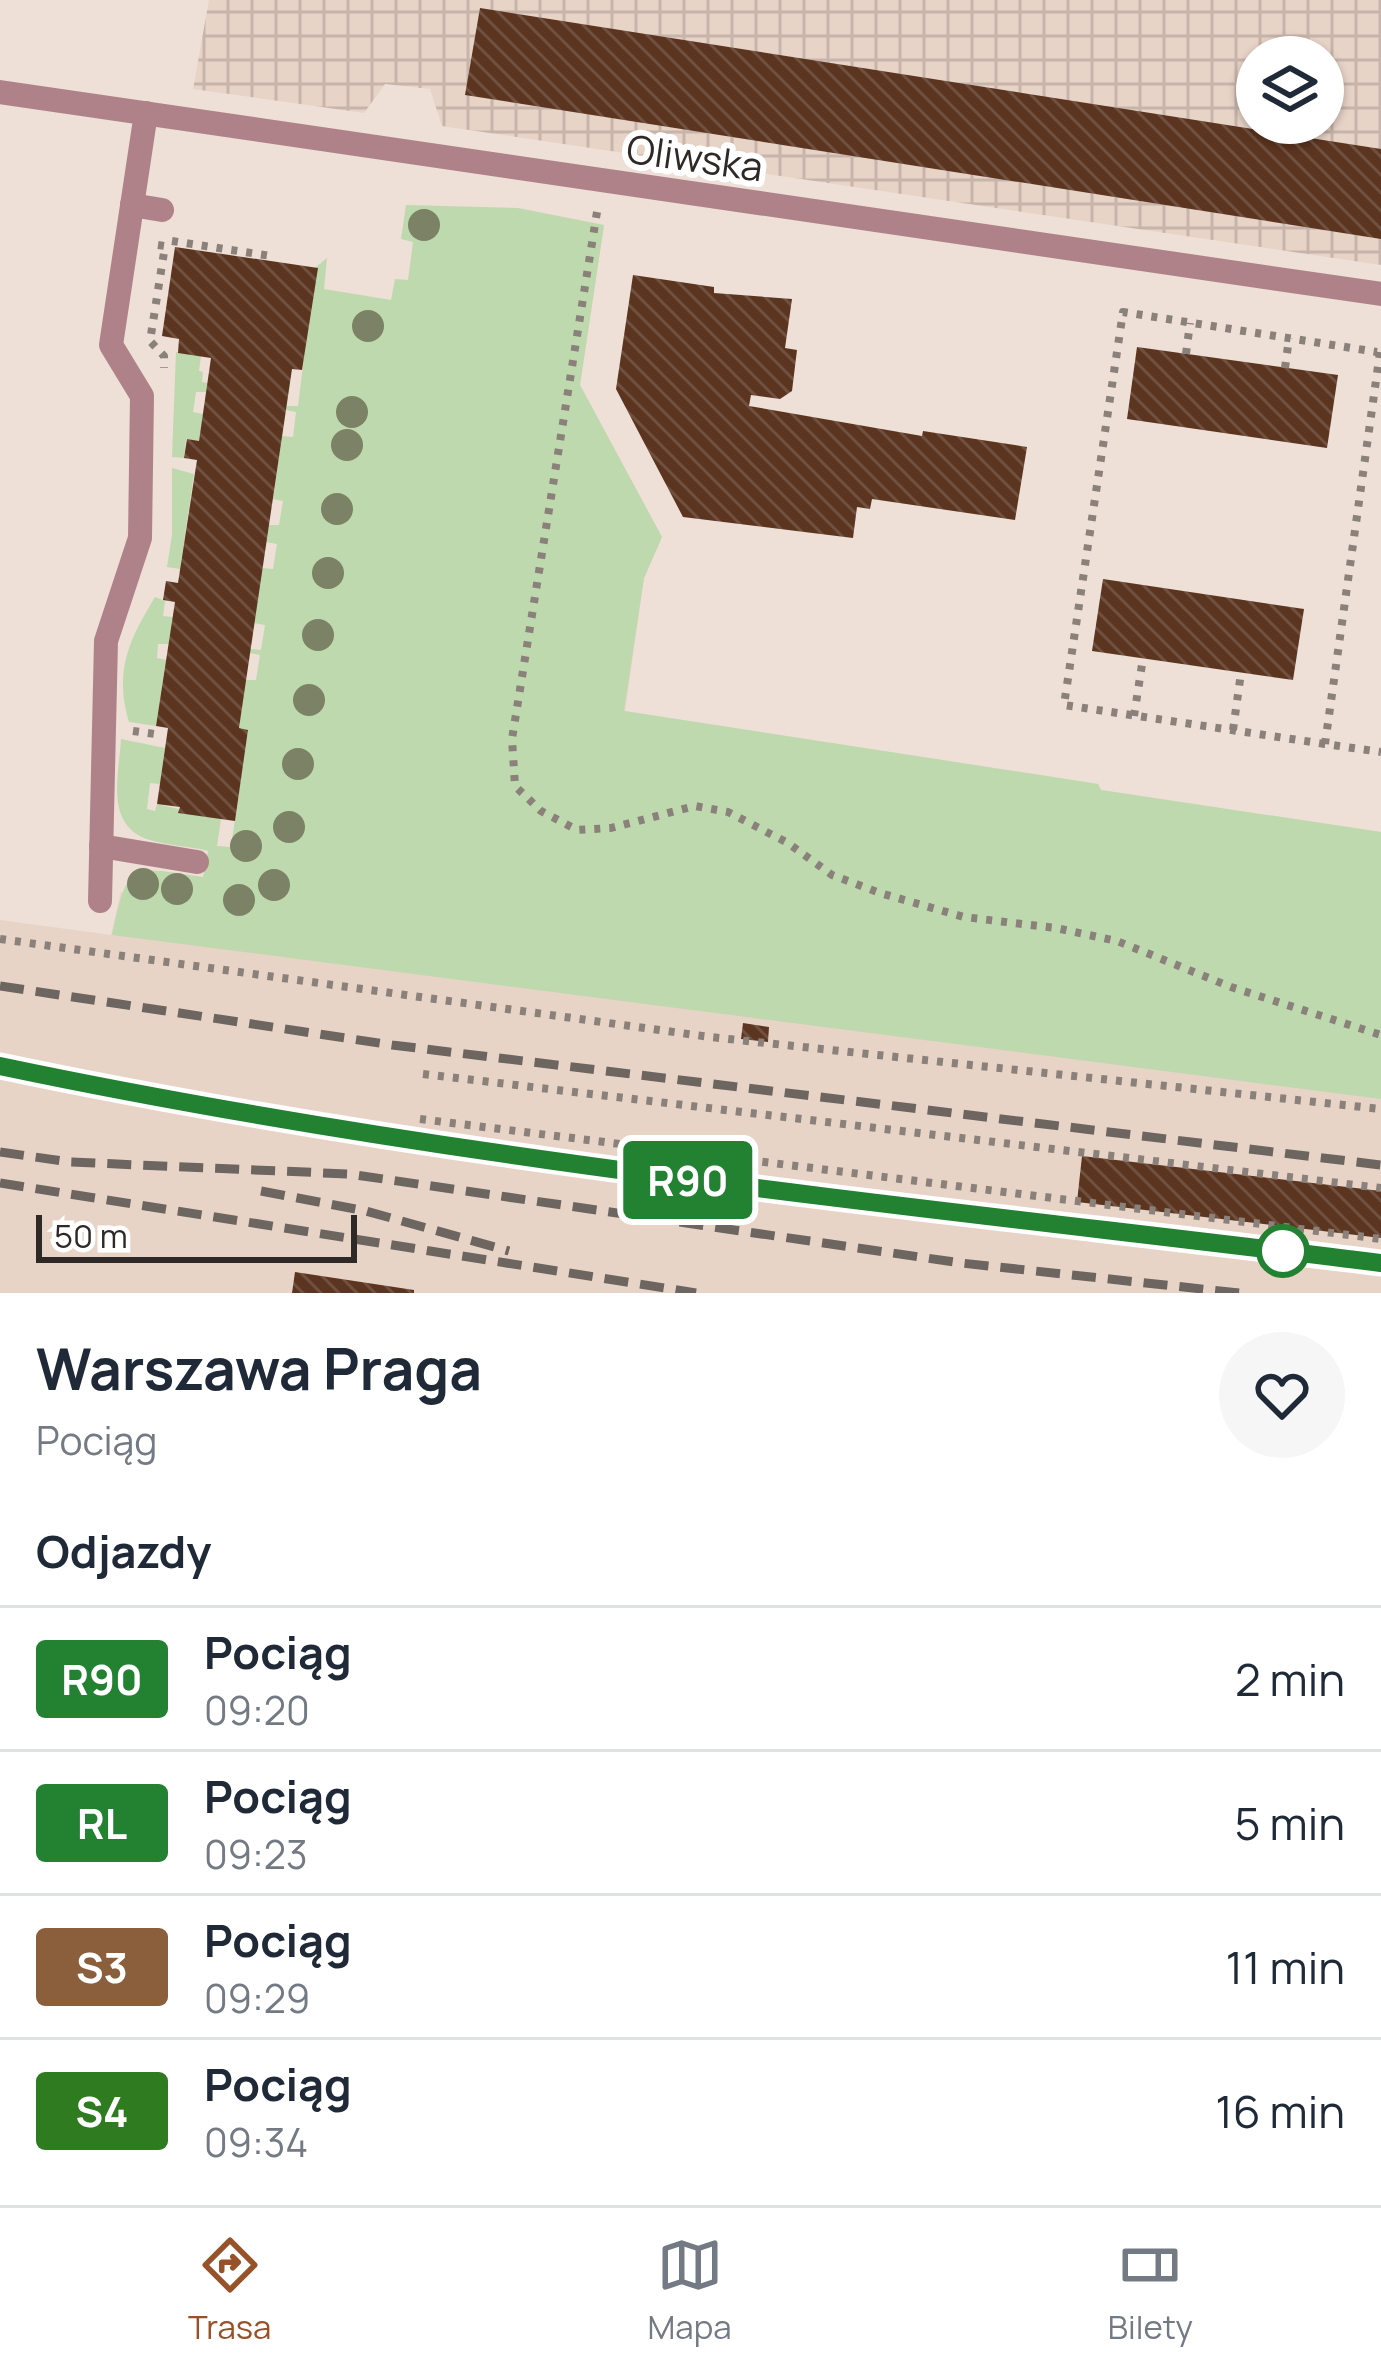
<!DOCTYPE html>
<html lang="pl">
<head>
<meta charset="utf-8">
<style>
	body { margin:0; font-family:Manrope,sans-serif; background:#f6f6f7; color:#1f2937; height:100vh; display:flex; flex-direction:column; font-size:45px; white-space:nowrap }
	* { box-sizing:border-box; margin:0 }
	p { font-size:39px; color:#747a83 }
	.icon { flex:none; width:66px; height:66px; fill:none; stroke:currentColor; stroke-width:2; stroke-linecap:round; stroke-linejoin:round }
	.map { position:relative; height:1293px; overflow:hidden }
	.side { display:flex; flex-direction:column; background:#fff; flex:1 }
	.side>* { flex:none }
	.badge { padding:0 24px; border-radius:9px; font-size:42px; line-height:78px }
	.fabs { position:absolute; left:1236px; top:36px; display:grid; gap:24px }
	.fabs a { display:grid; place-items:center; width:108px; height:108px; border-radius:50%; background:#fff; box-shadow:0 3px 9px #0004; font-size:60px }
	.scale { position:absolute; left:36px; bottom:30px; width:321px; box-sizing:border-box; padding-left:12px; border:6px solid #2e2926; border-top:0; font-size:33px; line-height:42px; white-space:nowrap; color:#2e2926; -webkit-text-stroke:9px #fff; paint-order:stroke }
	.map>.badge { position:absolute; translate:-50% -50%; box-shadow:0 0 0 6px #fff }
	h2 { padding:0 36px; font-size:45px; line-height:108px }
	.round { display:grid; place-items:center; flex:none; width:126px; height:126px; border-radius:63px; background:#f6f6f7 }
	.headline { display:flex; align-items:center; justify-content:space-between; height:204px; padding:0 36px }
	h1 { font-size:57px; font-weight:700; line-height:90px }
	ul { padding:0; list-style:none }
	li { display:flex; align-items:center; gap:36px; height:144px; padding:0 36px; border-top:3px solid #e0e1e3 }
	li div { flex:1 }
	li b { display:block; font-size:45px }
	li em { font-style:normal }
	li .badge { min-width:132px; font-weight:700; text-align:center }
	.dock { display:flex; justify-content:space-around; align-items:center; height:168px; border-top:3px solid #e0e1e3; background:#fff; font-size:33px; color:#747a83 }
	.dock a { display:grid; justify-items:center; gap:6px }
	.dock .on { color:#985229 }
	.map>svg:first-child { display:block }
	.built { fill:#e8d3c7 }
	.industrial { fill:url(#industrial-grid); fill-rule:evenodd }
	.green { fill:#bed9ae }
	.building { fill:url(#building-back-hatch) }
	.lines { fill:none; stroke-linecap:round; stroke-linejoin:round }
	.path { stroke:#8b817b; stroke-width:8; stroke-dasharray:6 9; stroke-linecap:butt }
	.service { stroke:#af8289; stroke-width:24 }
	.minor { stroke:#af8289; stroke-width:24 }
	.rail { stroke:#6d6560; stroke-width:9; stroke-dasharray:24 12; stroke-linecap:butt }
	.tree { fill:#7c8265 }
	.line-casing { stroke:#fff; stroke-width:27 }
	.line { stroke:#238132; stroke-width:18 }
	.stop-dot { fill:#fff; stroke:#238132; stroke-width:6 }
	.labels { text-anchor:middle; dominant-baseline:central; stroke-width:12; stroke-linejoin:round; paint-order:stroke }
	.street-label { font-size:39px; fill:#2e2926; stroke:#fff }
</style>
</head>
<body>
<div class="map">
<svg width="1381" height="1293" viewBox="0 0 1381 1293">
	<defs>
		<pattern id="industrial-grid" width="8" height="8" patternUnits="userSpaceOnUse" patternTransform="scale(3)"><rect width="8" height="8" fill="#e8d3c7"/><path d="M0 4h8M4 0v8" fill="none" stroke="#c7b5ab"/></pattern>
		<pattern id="building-back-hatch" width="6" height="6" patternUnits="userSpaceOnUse" patternTransform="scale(3)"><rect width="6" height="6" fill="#5c3520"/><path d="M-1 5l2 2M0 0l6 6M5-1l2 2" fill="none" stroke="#705140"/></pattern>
	</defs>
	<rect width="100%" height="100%" fill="#eedfd7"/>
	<polygon class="built" points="604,225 580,385 662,537 644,578 625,711 1098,784 1101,790 1381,832 1381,1293 0,1293 0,920 111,935 121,892 286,919"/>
	<path class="industrial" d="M 209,0 L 1381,0 L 1381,265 L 442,126 L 430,89 L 385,84 L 364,113 L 193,89 ZM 1257,57 L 1323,57 L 1323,123 L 1257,123 Z"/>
	<g class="green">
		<path d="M 406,205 L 518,208 L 604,225 L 580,385 L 662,537 L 644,578 L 624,711 L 1098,784 L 1101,790 L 1381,832 L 1381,1099 L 112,935 C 128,860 130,866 203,877 L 208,851 C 190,846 169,846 150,840 C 104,826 119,776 121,739 L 165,748 L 160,784 L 150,783 L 147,809 L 155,811 L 157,804 L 221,819 L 217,846 L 231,847 L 248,730 L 239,728 L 245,680 L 256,680 L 260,655 L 250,653 L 250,649 L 261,650 L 265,625 L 254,623 L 262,568 L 273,569 L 277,544 L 266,542 L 269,525 L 279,525 L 283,501 L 273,499 L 282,436 L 293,437 L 296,412 L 286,410 L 287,406 L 298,406 L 315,268 L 327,258 L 324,289 L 391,300 L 395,279 L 408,280 L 413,242 L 401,239 Z"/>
		<polygon points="176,352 201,356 199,371 203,372 202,382 208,383 206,392 196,392 193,412 203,414 199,441 186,439 184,458 172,457"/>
		<polygon points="172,468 194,474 180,569 167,567 172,535"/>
		<path d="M 155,597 L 165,601 L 163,616 L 173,617 L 169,644 L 158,644 L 157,658 L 166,660 L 156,726 L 129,722 C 114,671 129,640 155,597 Z"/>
	</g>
	<g class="building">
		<polygon points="480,8 1381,149 1381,239 465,95"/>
		<polygon points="175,247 318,268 302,370 292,369 287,403 239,728 248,730 235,821 178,813 180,807 157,804 168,728 156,726 175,602 163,600 166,581 178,583 197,460 184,458 187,439 199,441 211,358 178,353 179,339 162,336"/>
		<polygon points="633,275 714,287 714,293 792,299 785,348 797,350 792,391 780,399 751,395 749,406 922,436 923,431 1027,447 1015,520 872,499 870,509 857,507 853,538 683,517 616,389"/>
		<polygon points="1137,347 1338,375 1327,448 1127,419"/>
		<polygon points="1103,579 1304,609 1293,680 1092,651"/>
		<polygon points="743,1023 769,1027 768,1042 741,1039"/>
		<polygon points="1082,1156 1381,1191 1381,1238 1077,1202"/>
		<polygon points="295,1272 414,1290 414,1293 292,1293"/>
	</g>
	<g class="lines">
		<g class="path">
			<polyline points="597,212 512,739 515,786 541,811 577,830 611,828 695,806 728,812 788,843 832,875 880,893 964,917 1056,928 1117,941 1231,987 1381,1035"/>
			<polyline points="172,241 271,256"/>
			<polyline points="158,245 165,246 150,341 164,356 164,368"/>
			<polyline points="1380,352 1325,744 1381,752"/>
			<polyline points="1186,354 1190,323"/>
			<polyline points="1285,368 1289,338"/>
			<polyline points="1134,716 1143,658"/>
			<polyline points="1233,730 1241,673"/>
			<polyline points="133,731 162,735"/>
			<polyline points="1325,744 1064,705 1123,312 1377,352"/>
			<polyline points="0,939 710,1037 1381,1109"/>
			<polyline points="423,1074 1381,1188"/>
			<polyline points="420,1119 1381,1239"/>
		</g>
		<g class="service">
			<polyline points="132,205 162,210"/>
			<polyline points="101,846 197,862"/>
			<polyline points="100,901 106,641 140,538 142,396 111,345 146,113"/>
		</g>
		<polyline class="minor" points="0,92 1381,294"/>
		<g class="rail">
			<polyline points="0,986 392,1045 1381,1165"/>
			<path d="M 0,1066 C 456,1162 919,1207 1381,1263"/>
			<polyline points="0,1152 70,1162 349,1174 961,1263 1239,1293"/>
			<polyline points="0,1183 696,1293"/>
			<polyline points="261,1191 366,1211 509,1251"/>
		</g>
	</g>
	<g class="tree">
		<circle cx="424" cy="225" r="16"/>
		<circle cx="368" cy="326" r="16"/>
		<circle cx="352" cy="412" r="16"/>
		<circle cx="347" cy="445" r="16"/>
		<circle cx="337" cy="509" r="16"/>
		<circle cx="328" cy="573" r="16"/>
		<circle cx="318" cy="635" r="16"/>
		<circle cx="309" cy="700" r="16"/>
		<circle cx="298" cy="764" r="16"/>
		<circle cx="289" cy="827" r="16"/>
		<circle cx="246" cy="846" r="16"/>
		<circle cx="143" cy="884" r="16"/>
		<circle cx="274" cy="885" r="16"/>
		<circle cx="177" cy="889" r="16"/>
		<circle cx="239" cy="900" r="16"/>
	</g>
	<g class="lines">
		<g class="line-casing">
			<path id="line" d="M 0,1066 C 456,1162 919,1206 1381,1263"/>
		</g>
		<use href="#line" class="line"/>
	</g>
	<circle class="stop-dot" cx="1283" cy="1251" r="24"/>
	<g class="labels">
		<g class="street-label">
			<text transform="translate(695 157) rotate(8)">Oliwska</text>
		</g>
	</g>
</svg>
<div class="fabs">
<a><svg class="icon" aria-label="layers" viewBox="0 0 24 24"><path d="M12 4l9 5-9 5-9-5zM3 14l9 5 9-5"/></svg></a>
</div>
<div class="scale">50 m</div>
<b class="badge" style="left:688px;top:1180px;background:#238132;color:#fff">R90</b>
</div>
<section class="side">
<div class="headline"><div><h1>Warszawa Praga</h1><p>Pociąg</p></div><a class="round"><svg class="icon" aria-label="heart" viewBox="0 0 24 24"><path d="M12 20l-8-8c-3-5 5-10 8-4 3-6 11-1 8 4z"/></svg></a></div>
<h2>Odjazdy</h2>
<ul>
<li><span class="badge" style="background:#238132;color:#fff">R90</span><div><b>Pociąg</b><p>09:20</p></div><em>2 min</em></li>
<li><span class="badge" style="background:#238132;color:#fff">RL</span><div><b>Pociąg</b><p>09:23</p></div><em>5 min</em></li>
<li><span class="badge" style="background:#8b5e3c;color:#fff">S3</span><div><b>Pociąg</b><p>09:29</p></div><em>11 min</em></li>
<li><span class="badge" style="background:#2f7b20;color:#fff">S4</span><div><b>Pociąg</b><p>09:34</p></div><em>16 min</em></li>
</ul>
</section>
<nav class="dock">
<a class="on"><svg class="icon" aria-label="directions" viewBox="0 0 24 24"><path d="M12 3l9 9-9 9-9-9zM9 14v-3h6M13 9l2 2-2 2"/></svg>Trasa</a>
<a><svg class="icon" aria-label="map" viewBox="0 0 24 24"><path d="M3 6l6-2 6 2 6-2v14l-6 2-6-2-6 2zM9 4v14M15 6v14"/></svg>Mapa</a>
<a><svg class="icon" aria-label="tickets" viewBox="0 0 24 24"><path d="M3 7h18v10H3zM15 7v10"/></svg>Bilety</a>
</nav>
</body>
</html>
